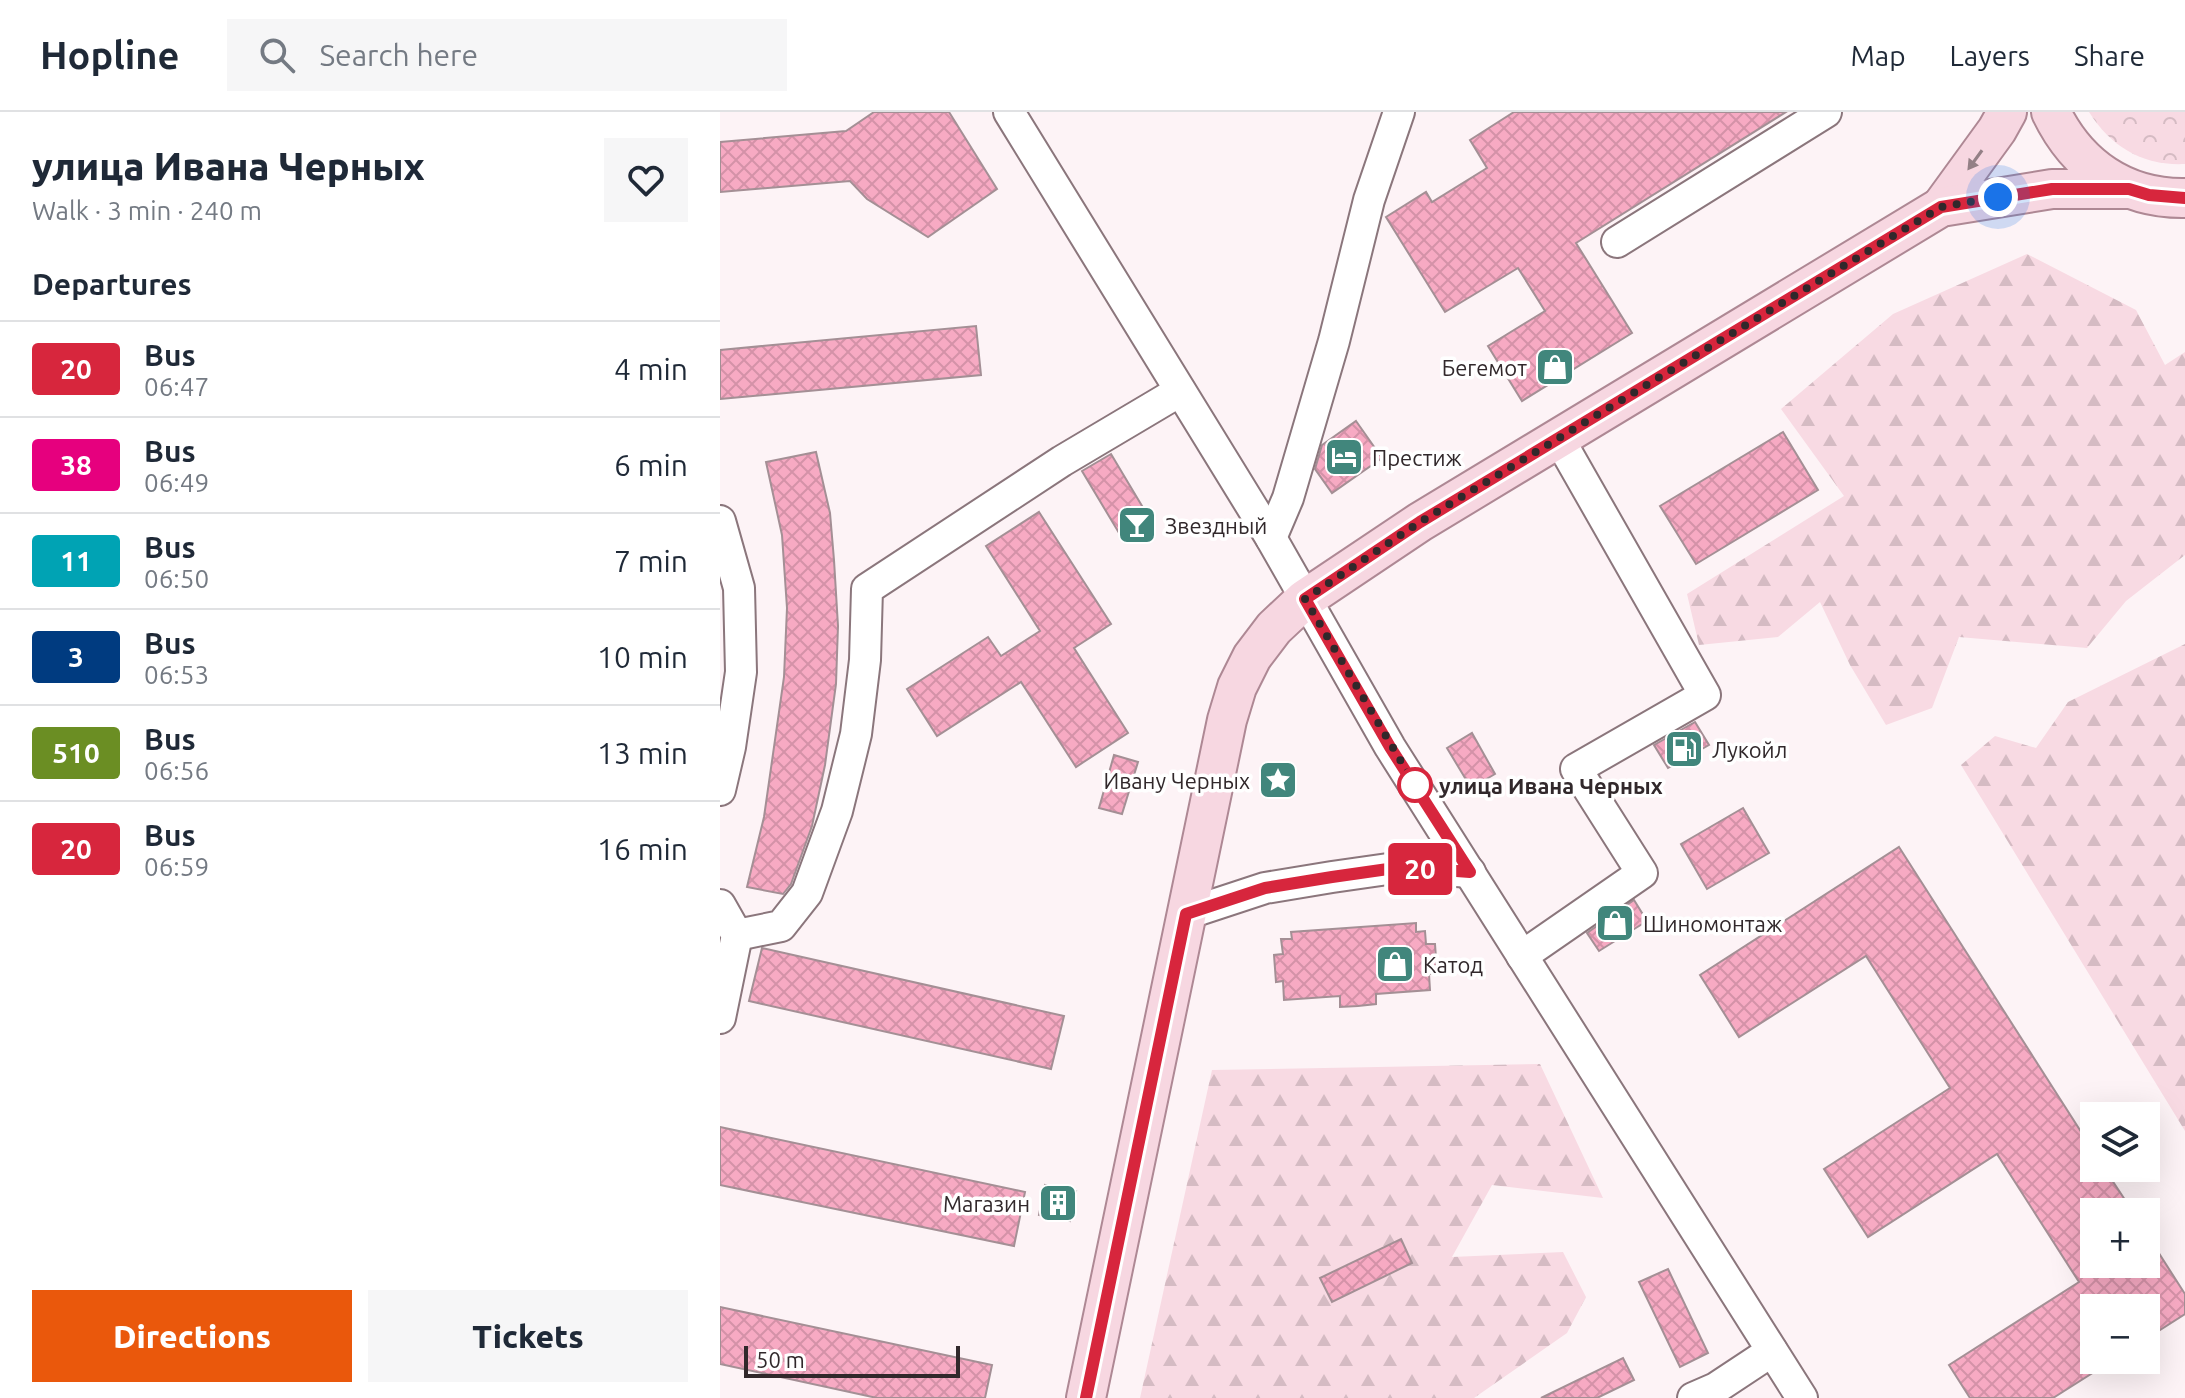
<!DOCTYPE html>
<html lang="en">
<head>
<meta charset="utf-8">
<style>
	body { margin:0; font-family:Ubuntu,sans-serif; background:#f6f6f7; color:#1f2937; height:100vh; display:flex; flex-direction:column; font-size:30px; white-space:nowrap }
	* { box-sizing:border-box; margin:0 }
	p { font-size:26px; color:#747a83 }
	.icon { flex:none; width:44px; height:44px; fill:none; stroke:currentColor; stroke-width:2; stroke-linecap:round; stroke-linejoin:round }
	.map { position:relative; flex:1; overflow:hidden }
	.sheet { display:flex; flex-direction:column; background:#fff; width:720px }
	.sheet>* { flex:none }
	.badge { padding:0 16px; border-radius:6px; font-size:28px; line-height:52px }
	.fabs { position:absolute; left:1360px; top:990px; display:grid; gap:16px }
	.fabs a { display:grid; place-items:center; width:80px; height:80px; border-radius:0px; background:#fff; box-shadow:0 8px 32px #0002; font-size:40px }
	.scale { position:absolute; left:24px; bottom:20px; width:216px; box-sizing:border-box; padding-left:8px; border:4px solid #31282b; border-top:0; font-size:22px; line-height:28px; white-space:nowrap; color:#31282b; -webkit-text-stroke:6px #fff; paint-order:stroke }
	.you { position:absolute; width:40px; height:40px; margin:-20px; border:6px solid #fff; border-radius:50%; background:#1a73e8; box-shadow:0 0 0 12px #1a73e833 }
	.map>.badge { position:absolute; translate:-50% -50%; box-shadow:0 0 0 4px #fff }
	h2 { padding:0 32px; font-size:30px; line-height:72px }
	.round { display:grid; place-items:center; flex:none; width:84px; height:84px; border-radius:0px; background:#f6f6f7 }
	.headline { display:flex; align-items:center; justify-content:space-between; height:136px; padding:0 32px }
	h1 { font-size:38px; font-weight:800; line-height:60px }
	.cta { display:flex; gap:16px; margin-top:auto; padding:16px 32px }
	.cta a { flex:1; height:92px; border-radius:0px; background:#ea580c; color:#fff; font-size:32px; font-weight:800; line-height:92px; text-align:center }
	.cta a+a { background:#f6f6f7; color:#1f2937 }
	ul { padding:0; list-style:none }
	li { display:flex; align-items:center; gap:24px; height:96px; padding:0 32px; border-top:2px solid #e0e1e3 }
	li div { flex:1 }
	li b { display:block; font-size:30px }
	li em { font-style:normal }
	li .badge { min-width:88px; font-weight:700; text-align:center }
	header { display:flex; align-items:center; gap:48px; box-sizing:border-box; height:112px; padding:0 40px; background:#fff; border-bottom:2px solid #e0e1e3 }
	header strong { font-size:38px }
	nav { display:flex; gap:44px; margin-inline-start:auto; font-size:28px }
	.search { width:560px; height:72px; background:#f6f6f7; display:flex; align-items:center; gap:20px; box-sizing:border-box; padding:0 28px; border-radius:0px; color:#747a83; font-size:30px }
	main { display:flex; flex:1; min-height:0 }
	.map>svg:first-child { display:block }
	.forest { fill:url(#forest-firs) }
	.park { fill:url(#park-crowns) }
	.building { fill:url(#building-cross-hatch); stroke:#a48f95; stroke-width:2 }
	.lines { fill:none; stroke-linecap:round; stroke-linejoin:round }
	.minor-casing { stroke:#8b767c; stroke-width:34 }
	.major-casing { stroke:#ae8894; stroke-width:42 }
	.minor { stroke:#fff; stroke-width:30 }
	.major { stroke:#f7d7e1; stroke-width:38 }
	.oneway { fill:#948086 }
	.line-casing { stroke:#fff; stroke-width:18 }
	.line { stroke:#d7263d; stroke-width:12 }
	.walk { stroke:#31282b; stroke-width:8; stroke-dasharray:0 14.4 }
	.stop-dot { fill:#fff; stroke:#d7263d; stroke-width:4 }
	.labels { text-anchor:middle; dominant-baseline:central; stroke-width:7; stroke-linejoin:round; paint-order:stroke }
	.poi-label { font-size:22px; fill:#31282b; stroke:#fff; text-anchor:start }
	.stop-label { font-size:22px; font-weight:bold; fill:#31282b; stroke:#fff; text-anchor:start }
</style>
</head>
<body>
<header>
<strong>Hopline</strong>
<div class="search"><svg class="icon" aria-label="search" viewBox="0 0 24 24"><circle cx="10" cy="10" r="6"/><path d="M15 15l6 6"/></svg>Search here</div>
<nav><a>Map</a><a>Layers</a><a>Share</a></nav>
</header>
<main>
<section class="sheet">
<div class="headline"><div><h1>улица Ивана Черных</h1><p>Walk · 3 min · 240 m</p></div><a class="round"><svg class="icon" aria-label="heart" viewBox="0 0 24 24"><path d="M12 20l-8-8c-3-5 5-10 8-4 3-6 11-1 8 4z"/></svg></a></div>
<h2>Departures</h2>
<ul>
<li><span class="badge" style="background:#d7263d;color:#fff">20</span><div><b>Bus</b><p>06:47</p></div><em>4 min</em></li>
<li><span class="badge" style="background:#e6007e;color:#fff">38</span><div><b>Bus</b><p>06:49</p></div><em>6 min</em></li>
<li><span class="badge" style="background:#00a3b4;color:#fff">11</span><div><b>Bus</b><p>06:50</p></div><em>7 min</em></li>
<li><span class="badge" style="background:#003b80;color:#fff">3</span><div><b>Bus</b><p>06:53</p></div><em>10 min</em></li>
<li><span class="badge" style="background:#6b8e23;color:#fff">510</span><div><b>Bus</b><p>06:56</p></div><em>13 min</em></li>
<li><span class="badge" style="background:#d7263d;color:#fff">20</span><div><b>Bus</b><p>06:59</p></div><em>16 min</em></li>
</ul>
<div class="cta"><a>Directions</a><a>Tickets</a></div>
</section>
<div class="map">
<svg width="1465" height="1286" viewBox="0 0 1465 1286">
	<defs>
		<pattern id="forest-firs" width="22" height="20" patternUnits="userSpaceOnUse" patternTransform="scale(2)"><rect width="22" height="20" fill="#f8dae3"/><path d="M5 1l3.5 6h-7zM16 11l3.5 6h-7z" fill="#d5bbc3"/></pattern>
		<pattern id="park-crowns" width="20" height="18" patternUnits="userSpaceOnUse" patternTransform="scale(2)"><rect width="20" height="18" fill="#f8dae3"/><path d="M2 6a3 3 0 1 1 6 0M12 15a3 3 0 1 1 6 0" fill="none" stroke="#d5bbc3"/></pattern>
		<pattern id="building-cross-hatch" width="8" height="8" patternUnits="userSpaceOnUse" patternTransform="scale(2)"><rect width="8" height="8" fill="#f7aac3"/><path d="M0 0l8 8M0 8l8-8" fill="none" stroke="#d492a8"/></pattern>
	</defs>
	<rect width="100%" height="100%" fill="#fdf3f6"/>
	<g class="forest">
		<polygon points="1307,142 1416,198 1445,253 1465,240 1465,443 1406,489 1367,536 1239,525 1212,596 1166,613 1130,553 1100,490 1058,525 979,533 967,482 1124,384 1061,297 1173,202"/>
		<polygon points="1465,532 1465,1019 1241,653 1275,624 1316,636 1348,590"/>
		<polygon points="820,952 883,1086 772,1073 732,1145 843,1140 866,1185 847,1221 754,1286 420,1286 492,958"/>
	</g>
	<path class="park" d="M 1369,0 L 1465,0 L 1465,52 C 1423,54 1391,35 1369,0 Z"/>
	<g class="building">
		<polygon points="154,0 229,0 277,77 208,125 147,87 130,69 0,80 0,30 126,19"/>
		<polygon points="794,0 1066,0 856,131 912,221 802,289 768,234 825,199 798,156 725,200 666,105 706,80 712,90 767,56 750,28"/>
		<polygon points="256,214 261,263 0,287 0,238"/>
		<polygon points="636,309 662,346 612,381 595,357 602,333"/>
		<polygon points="1063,320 1098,378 976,452 940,394"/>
		<polygon points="96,340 110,401 114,448 118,514 116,572 105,653 92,714 71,772 63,782 27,775 44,705 64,565 67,496 62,423 46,350"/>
		<polygon points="391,342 431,409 402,426 362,359"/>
		<polygon points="319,400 391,512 354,536 408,621 356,655 301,570 217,624 187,577 268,525 281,544 320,519 266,434"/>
		<polygon points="975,610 989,633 948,656 934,633"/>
		<polygon points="752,621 775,662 751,676 727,636"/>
		<polygon points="394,643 418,650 402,702 379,696"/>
		<polygon points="1023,696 1049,741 987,777 961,732"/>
		<polygon points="1179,735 1374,1040 1374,1056 1384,1056 1413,1100 1374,1100 1374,1152 1426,1152 1426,1121 1465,1182 1465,1202 1426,1227 1426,1196 1374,1196 1374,1248 1393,1248 1333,1286 1250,1286 1229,1253 1359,1170 1277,1042 1148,1125 1104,1057 1230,976 1146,844 1019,925 980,863"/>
		<polygon points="914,788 927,809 879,839 867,821"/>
		<polygon points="696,811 696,820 705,819 706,832 715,832 717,861 709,862 710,878 656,882 656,892 638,894 620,895 620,884 564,888 563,869 556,870 554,843 563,842 561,827 572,827 571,820"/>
		<polygon points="42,836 344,904 331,957 29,889"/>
		<polygon points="0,1015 305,1080 294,1134 0,1073"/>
		<polygon points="325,1073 356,1079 350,1109 319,1103"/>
		<polygon points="681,1127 692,1151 612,1190 600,1166"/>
		<polygon points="948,1157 988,1241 960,1255 919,1170"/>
		<polygon points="0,1195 272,1253 265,1286 157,1286 0,1252"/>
		<polygon points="903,1246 914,1268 877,1286 821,1286"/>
	</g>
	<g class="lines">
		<g class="minor-casing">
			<g id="minor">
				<polyline points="289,0 551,426 670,635 1082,1286"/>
				<polyline points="897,130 1106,0"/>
				<polyline points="0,409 19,476 21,560 10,635 0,678"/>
				<polyline points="551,426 568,386 614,229 649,88 679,0"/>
				<polyline points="0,793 17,823 0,906"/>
				<polyline points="466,802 545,776 612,765 682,755 750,760"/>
				<polyline points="17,823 61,814 87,781 117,699 136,622 145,548 147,477 342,349 460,279"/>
				<polyline points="802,844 922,761 856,657 985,583 839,327"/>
				<polyline points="973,1286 996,1276 1052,1239"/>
			</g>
		</g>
		<g class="major-casing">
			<g id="major">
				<path d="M 1331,0 C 1357,54 1404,87 1465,86"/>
				<polyline points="1221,95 1277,18 1287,0"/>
				<polyline points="366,1286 507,608 517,575 532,545 554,516 585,487 700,410 1221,95 1332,77 1409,77"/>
			</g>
		</g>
		<use href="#minor" class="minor"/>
		<use href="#major" class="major"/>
	</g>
	<defs><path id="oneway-solid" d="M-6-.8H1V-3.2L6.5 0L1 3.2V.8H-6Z" transform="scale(2)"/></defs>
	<use class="oneway" href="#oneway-solid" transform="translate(1255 48) rotate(126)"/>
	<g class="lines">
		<g class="line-casing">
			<polyline id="line" points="366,1286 466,802 545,776 612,765 682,755 750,760 670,635 585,487 700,410 1221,95 1332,77 1409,77 1429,83 1465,86"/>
		</g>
		<use href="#line" class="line"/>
		<polyline class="walk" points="695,673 585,487 700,410 1221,95 1278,85"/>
	</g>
	<defs>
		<g id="shop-square" transform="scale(2)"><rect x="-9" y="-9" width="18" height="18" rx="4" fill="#41867c" stroke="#fff"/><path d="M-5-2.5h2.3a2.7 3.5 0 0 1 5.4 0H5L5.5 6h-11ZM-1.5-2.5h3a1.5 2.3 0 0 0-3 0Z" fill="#fff"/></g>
		<g id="hotel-square" transform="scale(2)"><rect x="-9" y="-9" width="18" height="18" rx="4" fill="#41867c" stroke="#fff"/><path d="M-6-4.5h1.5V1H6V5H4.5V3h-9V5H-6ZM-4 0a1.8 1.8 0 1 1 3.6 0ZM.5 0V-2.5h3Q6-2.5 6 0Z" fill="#fff"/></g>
		<g id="bar-square" transform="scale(2)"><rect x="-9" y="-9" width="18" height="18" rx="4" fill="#41867c" stroke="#fff"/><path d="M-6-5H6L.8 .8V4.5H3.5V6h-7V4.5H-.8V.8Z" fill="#fff"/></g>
		<g id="fuel-square" transform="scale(2)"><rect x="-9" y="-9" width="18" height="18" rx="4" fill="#41867c" stroke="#fff"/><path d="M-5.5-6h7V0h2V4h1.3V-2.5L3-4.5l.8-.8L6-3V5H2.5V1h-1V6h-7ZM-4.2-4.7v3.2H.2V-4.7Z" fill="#fff"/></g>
		<g id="sight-square" transform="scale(2)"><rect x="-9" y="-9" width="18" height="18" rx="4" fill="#41867c" stroke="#fff"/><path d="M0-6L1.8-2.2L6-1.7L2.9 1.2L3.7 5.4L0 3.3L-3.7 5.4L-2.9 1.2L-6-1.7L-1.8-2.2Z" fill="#fff"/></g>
		<g id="building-square" transform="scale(2)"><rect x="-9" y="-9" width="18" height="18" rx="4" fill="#41867c" stroke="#fff"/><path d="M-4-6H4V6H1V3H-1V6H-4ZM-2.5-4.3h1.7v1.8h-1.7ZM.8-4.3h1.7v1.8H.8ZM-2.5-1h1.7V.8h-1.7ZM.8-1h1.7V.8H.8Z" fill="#fff"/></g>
	</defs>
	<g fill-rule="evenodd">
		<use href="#shop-square" x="835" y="255"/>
		<use href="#hotel-square" x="624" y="345"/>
		<use href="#bar-square" x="417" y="413"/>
		<use href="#fuel-square" x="964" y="637"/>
		<use href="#sight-square" x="558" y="668"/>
		<use href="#shop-square" x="895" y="811"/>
		<use href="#shop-square" x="675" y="852"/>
		<use href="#building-square" x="338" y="1091"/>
	</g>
	<circle class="stop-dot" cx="695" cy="673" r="16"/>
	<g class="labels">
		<g class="poi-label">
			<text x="807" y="255" text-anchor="end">Бегемот</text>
			<text x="652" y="345">Престиж</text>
			<text x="445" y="413">Звездный</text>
			<text x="992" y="637">Лукойл</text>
			<text x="530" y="668" text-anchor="end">Ивану Черных</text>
			<text x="923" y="811">Шиномонтаж</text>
			<text x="703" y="852">Катод</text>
			<text x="310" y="1091" text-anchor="end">Магазин</text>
		</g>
		<g class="stop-label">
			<text x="719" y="673">улица Ивана Черных</text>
		</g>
	</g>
</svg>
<div class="fabs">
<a><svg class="icon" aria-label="layers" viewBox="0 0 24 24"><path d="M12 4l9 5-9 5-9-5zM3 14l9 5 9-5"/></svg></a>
<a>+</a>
<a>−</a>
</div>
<div class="scale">50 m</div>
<div class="you" style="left:1278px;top:85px"></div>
<b class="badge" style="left:700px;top:757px;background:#d7263d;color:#fff">20</b>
</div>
</main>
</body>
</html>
